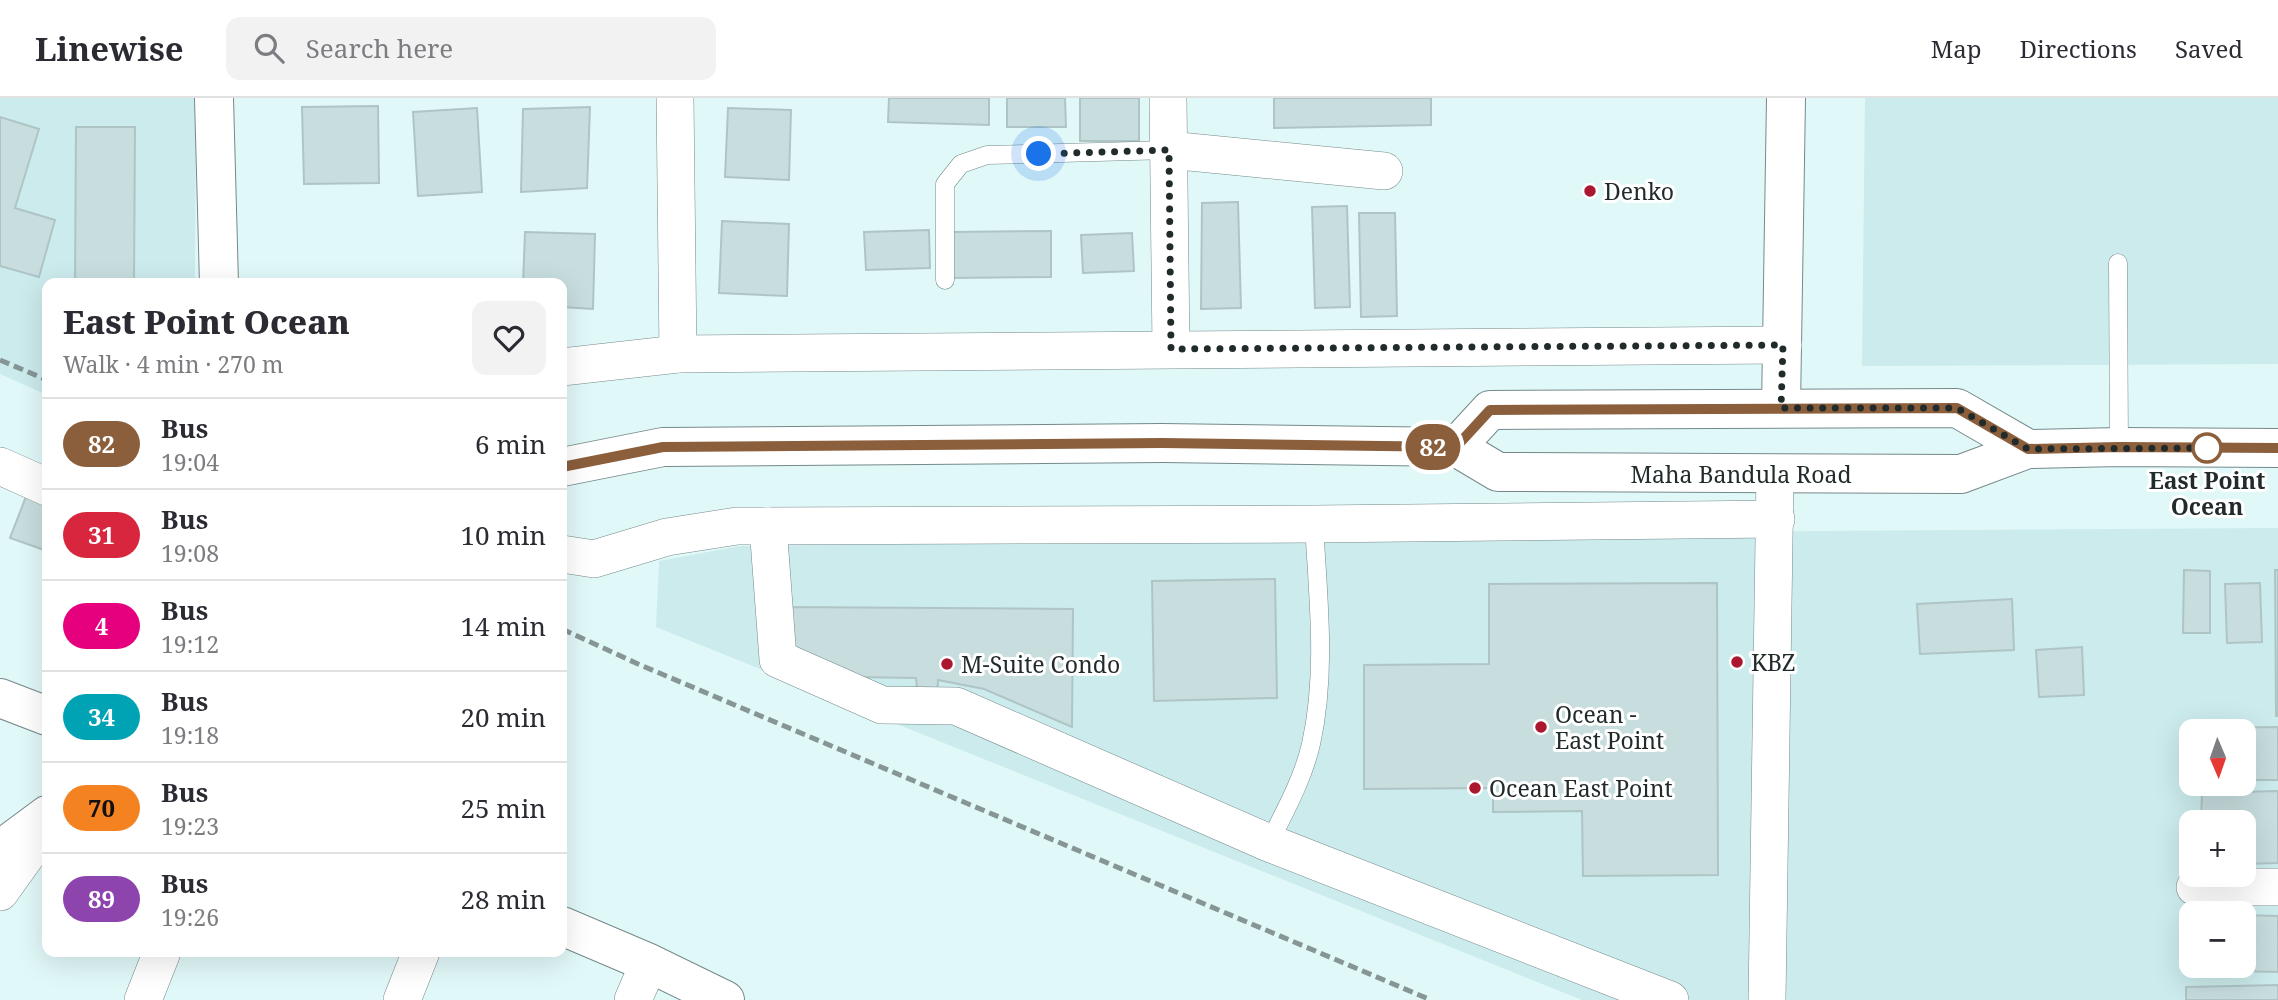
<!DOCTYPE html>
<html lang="en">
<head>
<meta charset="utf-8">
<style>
	body { margin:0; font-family:"Noto Serif",serif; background:#f2f2f3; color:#2b2b33; height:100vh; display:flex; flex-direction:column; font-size:26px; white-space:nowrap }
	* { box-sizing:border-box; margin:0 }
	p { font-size:23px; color:#7c7c81 }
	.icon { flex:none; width:38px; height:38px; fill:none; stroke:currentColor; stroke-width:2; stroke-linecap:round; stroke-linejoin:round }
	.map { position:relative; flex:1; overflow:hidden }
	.drawer { position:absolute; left:42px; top:180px; width:525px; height:679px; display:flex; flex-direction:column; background:#fff; border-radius:14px; box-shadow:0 7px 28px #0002 }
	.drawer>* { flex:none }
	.badge { padding:0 14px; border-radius:23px; font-size:24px; line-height:46px }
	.needle { width:46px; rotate:178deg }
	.tools { position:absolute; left:2179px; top:621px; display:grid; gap:14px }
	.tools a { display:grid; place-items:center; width:77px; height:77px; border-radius:14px; background:#fff; box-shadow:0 7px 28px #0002; font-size:35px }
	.you { position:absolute; width:35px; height:35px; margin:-18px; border:5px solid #fff; border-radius:50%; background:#1a73e8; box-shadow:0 0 0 10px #1a73e833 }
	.map>.badge { position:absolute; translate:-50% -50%; box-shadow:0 0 0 4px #fff }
	.round { display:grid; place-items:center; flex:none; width:74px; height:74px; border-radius:14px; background:#f2f2f3 }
	.overview { display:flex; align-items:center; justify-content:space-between; height:119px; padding:0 21px }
	h1 { font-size:33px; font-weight:800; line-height:52px }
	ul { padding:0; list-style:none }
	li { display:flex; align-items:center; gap:21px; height:91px; padding:0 21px; border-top:2px solid #e1e1e2 }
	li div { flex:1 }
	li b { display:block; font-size:26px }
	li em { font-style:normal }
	li .badge { min-width:77px; font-weight:700; text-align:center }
	header { display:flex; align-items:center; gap:42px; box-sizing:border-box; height:98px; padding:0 35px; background:#fff; border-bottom:2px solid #e1e1e2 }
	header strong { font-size:33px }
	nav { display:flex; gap:38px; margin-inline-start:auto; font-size:24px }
	.search { width:490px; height:63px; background:#f2f2f3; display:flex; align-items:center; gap:18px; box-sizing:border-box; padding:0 24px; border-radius:14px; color:#7c7c81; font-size:26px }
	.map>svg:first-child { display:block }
	.built { fill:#ccebec; fill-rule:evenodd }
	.building { fill:#c7ddde; stroke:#afc5c5; stroke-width:2 }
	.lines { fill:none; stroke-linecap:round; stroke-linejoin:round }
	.service-casing { stroke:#75898a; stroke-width:19 }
	.minor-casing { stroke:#75898a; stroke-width:38 }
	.tertiary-casing { stroke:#75898a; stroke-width:40 }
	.secondary-casing { stroke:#75898a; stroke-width:40 }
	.primary-casing { stroke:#75898a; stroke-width:40 }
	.service { stroke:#fff; stroke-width:18 }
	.minor { stroke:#fff; stroke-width:37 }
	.tertiary { stroke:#fff; stroke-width:38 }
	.secondary { stroke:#fff; stroke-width:38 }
	.primary { stroke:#fff; stroke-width:38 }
	.rail { stroke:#869696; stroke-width:5; stroke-dasharray:10 5; stroke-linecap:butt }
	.line-casing { stroke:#fff; stroke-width:16 }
	.line { stroke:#8b5e3c; stroke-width:10 }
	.walk { stroke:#222b2b; stroke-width:7; stroke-dasharray:0 12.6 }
	.poi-dot { fill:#ac1730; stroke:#fff; stroke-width:2.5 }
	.stop-dot { fill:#fff; stroke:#8b5e3c; stroke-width:3.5 }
	.labels { text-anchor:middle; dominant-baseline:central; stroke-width:6; stroke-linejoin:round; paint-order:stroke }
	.poi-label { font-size:23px; fill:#222b2b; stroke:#fff; text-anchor:start }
	.street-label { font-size:23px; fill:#222b2b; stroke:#fff }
	.stop-label { font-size:23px; font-weight:bold; fill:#222b2b; stroke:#fff }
</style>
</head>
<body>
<header>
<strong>Linewise</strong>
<div class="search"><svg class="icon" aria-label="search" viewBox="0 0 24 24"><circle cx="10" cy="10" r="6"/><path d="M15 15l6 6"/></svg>Search here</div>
<nav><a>Map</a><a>Directions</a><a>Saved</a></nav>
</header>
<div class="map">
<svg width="2278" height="902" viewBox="0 0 2278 902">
	<rect width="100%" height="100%" fill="#e1f8f8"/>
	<g class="built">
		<polygon points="0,0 196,0 195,185 47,186 47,297 0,276"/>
		<polygon points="1865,0 2278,0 2278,266 1862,268"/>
		<path d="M 2278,430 L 2278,902 L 1582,902 L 656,529 L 659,463 L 740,448 L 1818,433 ZM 2191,634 L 2244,634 L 2244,686 L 2191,686 ZM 2191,724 L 2244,724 L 2244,777 L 2191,777 ZM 2191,816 L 2244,816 L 2244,868 L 2191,868 Z"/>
	</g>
	<g class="building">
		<polygon points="889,0 989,0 989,27 888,24"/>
		<polygon points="1007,0 1065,0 1066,29 1007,29"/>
		<rect x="1080" y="0" width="59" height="43"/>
		<polygon points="1274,0 1431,0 1431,27 1274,30"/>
		<polygon points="378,8 379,85 304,86 302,9"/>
		<polygon points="590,9 587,90 521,94 523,11"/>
		<polygon points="477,10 482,94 418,98 413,14"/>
		<polygon points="728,10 791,12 789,82 725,79"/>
		<polygon points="0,19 39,31 15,110 55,122 39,179 0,168"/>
		<polygon points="76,29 135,29 134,186 75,186"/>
		<polygon points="1238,104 1241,210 1201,211 1202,105"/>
		<polygon points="1347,108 1350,209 1315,210 1312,109"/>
		<polygon points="1359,115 1395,115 1397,218 1361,219"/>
		<polygon points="722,123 789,126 787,198 719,195"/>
		<polygon points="929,132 930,170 866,172 864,134"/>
		<polygon points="1051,133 1051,179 951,180 950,134"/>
		<polygon points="525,134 595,136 593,211 562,209 562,186 523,186"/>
		<polygon points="1132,135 1134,173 1083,175 1081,137"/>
		<polygon points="27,396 47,403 47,453 10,440"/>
		<polygon points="2184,472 2210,473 2210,535 2183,535"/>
		<polygon points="2275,472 2278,472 2278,618 2276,618"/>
		<polygon points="1275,481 1277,600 1154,603 1152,483"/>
		<polygon points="1717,485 1718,777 1583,778 1582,713 1493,714 1493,690 1364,691 1364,567 1489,566 1489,486"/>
		<polygon points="2260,485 2262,544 2227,545 2225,486"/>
		<polygon points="2012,501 2014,552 1920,556 1917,506"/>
		<polygon points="785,509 1073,511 1072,629 984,591 938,582 937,605 918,602 916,580 854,579 790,553"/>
		<polygon points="2082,549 2084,597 2039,599 2036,552"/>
		<polygon points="2278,629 2278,682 2244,682 2244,634 2203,634 2203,630"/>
		<polygon points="2278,693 2278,765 2244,766 2244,724 2201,724 2202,695"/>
		<polygon points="2244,817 2278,818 2278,874 2193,872 2193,868 2244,868"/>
		<polygon points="2278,887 2278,902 2186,902 2186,889"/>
	</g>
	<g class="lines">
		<g class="service-casing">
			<g id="service">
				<polyline points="2118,165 2119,349"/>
				<polyline points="945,182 945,86 961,66 987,57 1169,52"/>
				<path d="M 1269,745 C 1285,713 1303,681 1311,646 C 1327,574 1318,499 1314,426"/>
			</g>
		</g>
		<g class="minor-casing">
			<g id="minor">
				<polyline points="675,0 678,256"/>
				<polyline points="1168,0 1171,251"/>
				<polyline points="1169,52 1384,73"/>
				<polyline points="562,269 678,256 1783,247"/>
				<polyline points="0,368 47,389"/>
				<polyline points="768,428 778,561 882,607 956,608 1269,745 1670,902"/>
				<polyline points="562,456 594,461 667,439 737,428 1314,426 1776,421"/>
				<polyline points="2195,789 2278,789"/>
				<polyline points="0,794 43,734 47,721"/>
				<polyline points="143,902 162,854"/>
				<polyline points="402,902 421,854"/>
				<polyline points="633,902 649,865"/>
				<polyline points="1767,902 1775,376"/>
			</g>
		</g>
		<g class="tertiary-casing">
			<polyline id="tertiary" points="0,600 47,618"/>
		</g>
		<g class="secondary-casing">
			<g id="secondary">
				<polyline points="214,0 219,186"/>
				<polyline points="1781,310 1786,0"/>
				<polyline points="562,828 649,865 725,902"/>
			</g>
		</g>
		<g class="primary-casing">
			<g id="primary">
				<polyline points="1456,349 1490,312 1957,310 2028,351"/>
				<polyline points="562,369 663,349 1162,345 1456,349 1498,374 1961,376 2028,351 2119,349 2278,350"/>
				<polyline points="0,752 47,717"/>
			</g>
		</g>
		<use href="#service" class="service"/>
		<use href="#minor" class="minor"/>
		<use href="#tertiary" class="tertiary"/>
		<use href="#secondary" class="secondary"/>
		<use href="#primary" class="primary"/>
		<g class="rail">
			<polyline points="0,262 47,282"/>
			<polyline points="562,531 638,566 1431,902"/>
		</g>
	</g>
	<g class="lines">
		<g class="line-casing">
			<polyline id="line" points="562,369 663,349 1162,345 1456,349 1490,312 1957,310 2028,351 2119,349 2278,350"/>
		</g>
		<use href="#line" class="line"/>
		<polyline class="walk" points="1039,56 1169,52 1171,251 1783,247 1781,310 1957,310 2028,351 2207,350"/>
	</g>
	<g class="poi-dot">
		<circle cx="1590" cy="93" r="7"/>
		<circle cx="1737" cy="564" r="7"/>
		<circle cx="947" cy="566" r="7"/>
		<circle cx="1541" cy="629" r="7"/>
		<circle cx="1475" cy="690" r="7"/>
	</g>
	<circle class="stop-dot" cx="2207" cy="350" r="14"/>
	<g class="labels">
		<g class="poi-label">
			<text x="1604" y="93">Denko</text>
			<text x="1751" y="564">KBZ</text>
			<text x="961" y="566">M-Suite Condo</text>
			<text x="1555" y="616">Ocean -<tspan x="1555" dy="26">East Point</tspan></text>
			<text x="1489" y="690">Ocean East Point</text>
		</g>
		<g class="street-label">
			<text x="1741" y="376">Maha Bandula Road</text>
		</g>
		<g class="stop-label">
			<text x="2207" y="382">East Point<tspan x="2207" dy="26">Ocean</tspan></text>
		</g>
	</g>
</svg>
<div class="tools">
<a><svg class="needle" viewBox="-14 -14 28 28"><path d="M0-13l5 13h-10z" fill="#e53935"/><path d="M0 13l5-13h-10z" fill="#7c7c81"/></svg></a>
<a>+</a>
<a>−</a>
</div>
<div class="you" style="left:1039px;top:56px"></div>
<b class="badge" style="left:1433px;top:349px;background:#8b5e3c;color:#fff">82</b>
<section class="drawer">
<div class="overview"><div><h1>East Point Ocean</h1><p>Walk · 4 min · 270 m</p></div><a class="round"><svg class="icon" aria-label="heart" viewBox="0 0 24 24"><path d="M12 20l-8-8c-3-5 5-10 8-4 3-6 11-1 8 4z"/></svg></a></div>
<ul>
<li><span class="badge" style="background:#8b5e3c;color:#fff">82</span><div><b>Bus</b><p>19:04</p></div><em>6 min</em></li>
<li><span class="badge" style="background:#d7263d;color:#fff">31</span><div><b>Bus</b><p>19:08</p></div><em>10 min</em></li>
<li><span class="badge" style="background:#e6007e;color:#fff">4</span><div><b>Bus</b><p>19:12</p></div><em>14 min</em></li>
<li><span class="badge" style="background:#00a3b4;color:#fff">34</span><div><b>Bus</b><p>19:18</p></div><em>20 min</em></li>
<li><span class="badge" style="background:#f58220;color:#111">70</span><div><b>Bus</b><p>19:23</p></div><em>25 min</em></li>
<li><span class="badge" style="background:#8e44ad;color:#fff">89</span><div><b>Bus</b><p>19:26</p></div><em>28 min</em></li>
</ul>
</section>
</div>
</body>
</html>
